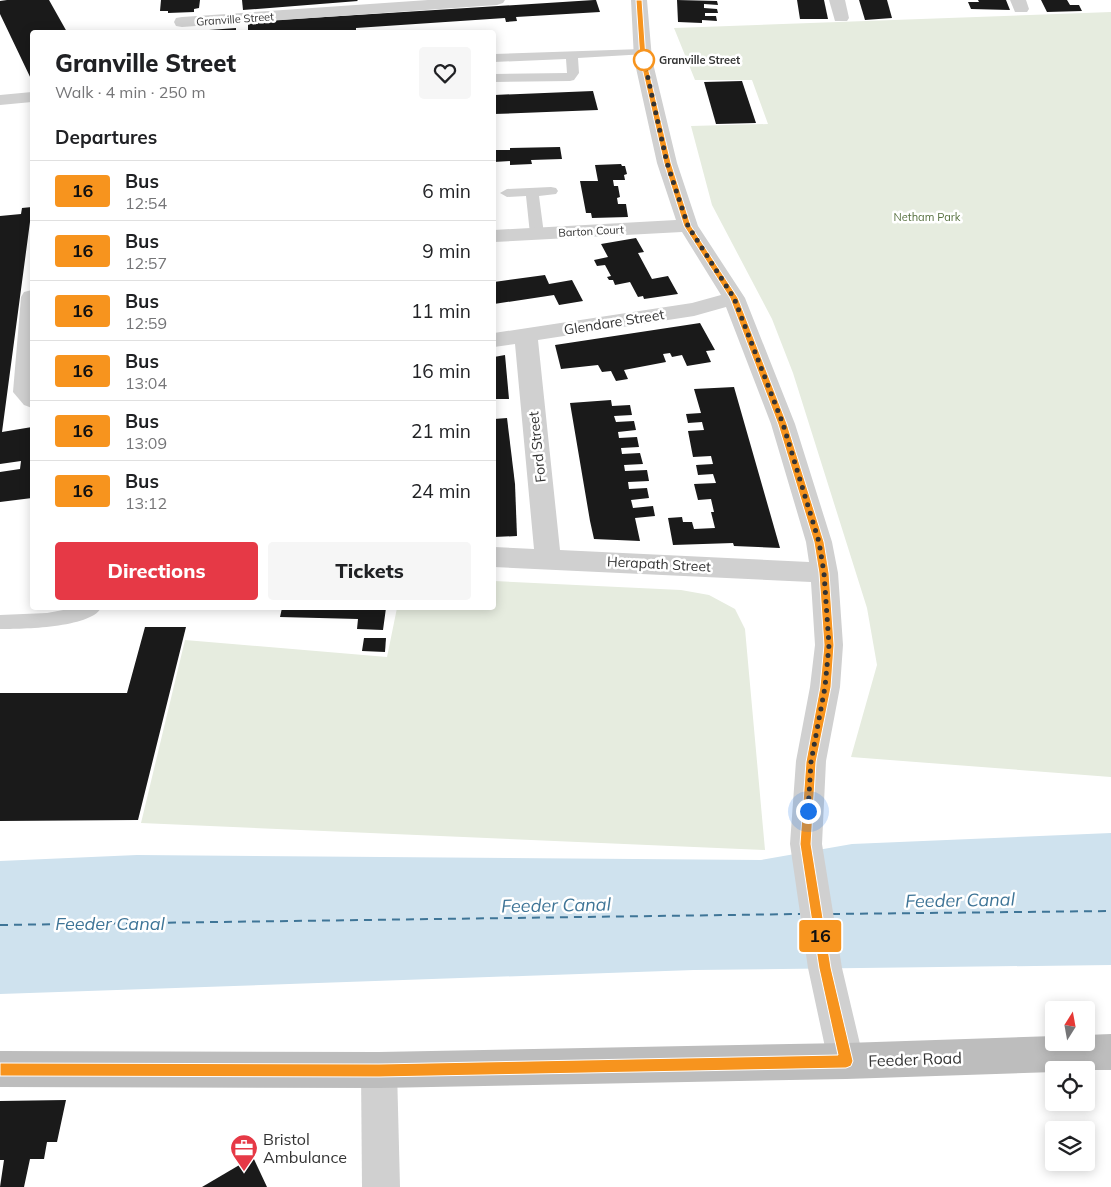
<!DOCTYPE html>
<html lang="en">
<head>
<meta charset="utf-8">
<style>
	body { margin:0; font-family:Mulish,sans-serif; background:#f6f6f6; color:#202124; height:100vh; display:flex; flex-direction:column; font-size:19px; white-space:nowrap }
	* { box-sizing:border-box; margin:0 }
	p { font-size:16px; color:#757577 }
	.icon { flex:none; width:28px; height:28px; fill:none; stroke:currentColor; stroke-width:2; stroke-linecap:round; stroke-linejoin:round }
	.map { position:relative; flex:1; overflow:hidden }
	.sheet { position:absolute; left:30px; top:30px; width:466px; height:580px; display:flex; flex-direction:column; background:#fff; border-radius:5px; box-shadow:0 2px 12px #0003 }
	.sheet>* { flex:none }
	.badge { padding:0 10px; border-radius:4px; font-size:18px; line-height:32px }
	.needle { width:32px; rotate:11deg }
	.fabs { position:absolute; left:1045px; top:1001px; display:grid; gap:10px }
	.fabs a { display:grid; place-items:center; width:50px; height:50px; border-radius:5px; background:#fff; box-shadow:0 2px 12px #0003; font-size:25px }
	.you { position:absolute; width:25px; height:25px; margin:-12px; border:4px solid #fff; border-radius:50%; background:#1a73e8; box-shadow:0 0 0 8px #1a73e833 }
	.map>.badge { position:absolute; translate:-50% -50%; box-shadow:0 0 0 2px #fff }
	h2 { padding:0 25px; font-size:19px; line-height:45px }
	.round { display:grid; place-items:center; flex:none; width:52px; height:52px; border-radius:5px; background:#f6f6f6 }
	.summary { display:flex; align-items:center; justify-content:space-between; height:85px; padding:0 25px }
	h1 { font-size:24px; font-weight:800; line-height:38px }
	.button { display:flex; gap:10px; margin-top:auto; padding:10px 25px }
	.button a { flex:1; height:58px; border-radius:5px; background:#e63946; color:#fff; font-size:20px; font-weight:800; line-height:58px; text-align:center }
	.button a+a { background:#f6f6f6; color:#202124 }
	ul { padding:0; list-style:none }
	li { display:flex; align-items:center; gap:15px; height:60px; padding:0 25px; border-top:1px solid #e0e0e0 }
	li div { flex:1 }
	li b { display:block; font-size:19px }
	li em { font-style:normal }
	li .badge { min-width:55px; font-weight:700; text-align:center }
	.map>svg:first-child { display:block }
	.green { fill:#e6ecdf }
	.water { fill:#cfe2ee }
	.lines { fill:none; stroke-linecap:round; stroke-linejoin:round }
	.ferry { stroke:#3f7597; stroke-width:2; stroke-dasharray:8 6; stroke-linecap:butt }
	.building { fill:#1a1a1a }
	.lane { fill:#d0d0d0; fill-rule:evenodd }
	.street { fill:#d0d0d0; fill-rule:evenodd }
	.secondary { fill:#bdbdbd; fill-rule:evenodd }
	.line { fill:#f7941e; stroke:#fff }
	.walk { stroke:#333; stroke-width:5; stroke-dasharray:0 9 }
	.stop-dot { fill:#fff; stroke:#f7941e; stroke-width:2.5 }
	.labels { text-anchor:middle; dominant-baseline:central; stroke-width:5; stroke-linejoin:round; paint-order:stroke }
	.far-street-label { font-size:11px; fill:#333; stroke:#fff }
	.far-stop-label { font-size:11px; font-weight:bold; fill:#333; stroke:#fff; text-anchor:start }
	.far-park-label { font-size:11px; fill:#56703f; stroke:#fff }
	.street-label { font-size:14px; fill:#333; stroke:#fff }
	.near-street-label { font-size:16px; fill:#333; stroke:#fff }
	.near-poi-label { font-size:16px; fill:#333; stroke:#fff; text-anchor:start }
	.near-water-label { font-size:18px; font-style:italic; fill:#3f7597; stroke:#fff }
</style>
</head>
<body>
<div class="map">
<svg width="1111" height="1187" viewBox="0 0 1111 1187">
	<rect width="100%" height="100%" fill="#fff"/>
	<g class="green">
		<polygon points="1111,12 1111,777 851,757 877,665 867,608 793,373 772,319 712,205 691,126 768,124 752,80 695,80 674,28"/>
		<polygon points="494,581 681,590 709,595 735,609 745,629 765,850 141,823 185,640 387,657 397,608 494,608"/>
	</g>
	<polygon class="water" points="1111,833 1111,965 694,970 0,994 0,861 137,855 761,860 852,844"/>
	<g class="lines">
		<g class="ferry">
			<polyline points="832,914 1111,911"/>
			<polyline points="0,925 800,914"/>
		</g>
	</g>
	<g class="building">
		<polygon points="7,0 49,0 67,32 32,32 32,81 0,14 0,1"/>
		<polygon points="161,0 200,0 199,8 194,9 194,12 168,13 168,11 160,11"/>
		<polygon points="242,0 357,0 358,1 243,10"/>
		<polygon points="594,0 596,0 600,12 516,17 517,21 506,22 505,18 356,28 356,31 335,32 303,32 303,31 248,32 248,22"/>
		<polygon points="677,0 717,1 718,5 704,4 704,8 717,9 718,13 705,13 705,16 716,16 717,21 702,20 702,23 678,22"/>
		<polygon points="797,0 824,0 828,19 800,19"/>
		<polygon points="859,0 887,0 892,18 865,20"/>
		<polygon points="978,0 1006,0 1010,10 971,9 968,2 979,2"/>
		<polygon points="1041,0 1067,0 1070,5 1079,5 1082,11 1047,12"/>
		<polygon points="236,28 236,32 209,32 209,30"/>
		<polygon points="742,81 756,123 716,124 704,82"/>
		<polygon points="593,91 598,110 494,114 494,95"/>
		<polygon points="560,147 562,159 531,160 532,164 510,165 510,161 494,162 494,150 510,150 510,148"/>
		<polygon points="621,164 622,166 625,166 627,174 624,175 625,180 613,180 614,186 618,186 620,197 617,198 618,204 626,204 628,217 592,218 591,213 586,213 580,181 598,181 595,165"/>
		<polygon points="32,207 2,432 32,427 32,498 0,502 0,472 20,469 21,461 0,464 0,216 21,214 22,208"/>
		<polygon points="636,238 644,252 638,253 652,279 668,276 678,294 644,299 643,296 638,297 630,282 615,285 613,280 609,280 607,277 611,276 605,265 597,266 594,260 608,257 601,244"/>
		<polygon points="545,275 549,284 572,280 583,301 559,305 554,295 494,304 494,282"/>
		<polygon points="700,323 715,350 706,351 711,362 687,366 682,355 672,357 670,353 663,354 666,362 624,370 628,379 616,381 611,371 602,372 598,365 561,369 555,345"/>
		<polygon points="505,355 509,399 494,399 494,357"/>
		<polygon points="734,387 780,548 734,546 733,543 673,545 668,518 682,517 683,522 692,522 694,529 715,528 711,512 714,512 711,499 698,500 694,484 716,483 713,474 698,475 696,465 713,464 711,456 693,457 688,431 704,430 702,422 688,423 686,414 701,413 694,389"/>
		<polygon points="611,400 612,406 630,405 632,415 614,416 616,422 634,421 636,430 618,432 619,438 637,437 639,447 621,448 622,454 640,453 643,464 624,465 625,471 647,470 649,481 628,482 629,489 647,488 649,498 631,500 633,508 653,506 655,516 635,518 640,541 594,539 590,521 570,403"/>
		<polygon points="507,418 515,484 517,536 494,537 494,419"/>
		<polygon points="282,608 386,608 383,630 357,629 358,619 280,617"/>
		<polygon points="145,627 186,627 138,820 0,821 0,693 127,693"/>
		<polygon points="364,638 386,638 385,652 362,651"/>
		<polygon points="66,1100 57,1142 47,1142 44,1159 30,1159 24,1187 0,1187 4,1160 0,1160 0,1101"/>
		<polygon points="253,1157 267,1187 202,1187"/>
	</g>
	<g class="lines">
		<g class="lane">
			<polygon points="642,49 648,52 646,54 578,58 579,73 574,80 570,81 494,82 494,74 567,73 566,59 494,62 494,54"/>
			<polygon points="551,187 556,188 558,191 556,194 539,196 544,234 537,238 532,237 530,234 526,196 507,197 500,193 507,189"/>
			<path d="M 74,608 L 101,608 C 90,628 22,629 0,629 L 0,615 L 47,613 Z"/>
		</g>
		<g class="street">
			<polygon points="428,0 505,0 503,3 497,5 182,27 176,26 174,22 176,18 182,17"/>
			<path d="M 631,0 L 647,0 L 652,59 L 677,163 L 698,226 L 745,298 L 795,424 L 832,542 L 838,573 L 843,645 L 840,687 L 826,761 L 822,844 L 842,968 L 864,1061 L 859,1074 L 846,1079 L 833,1074 L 828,1061 L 808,968 L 790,844 L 796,761 L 810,687 L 815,645 L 811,582 L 494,567 L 494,547 L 534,549 L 515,344 L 494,347 L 494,333 L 692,303 L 721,295 L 682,232 L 494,242 L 494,230 L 676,220 L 657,163 L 634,59 ZM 726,307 L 771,424 L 806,542 L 809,562 L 560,550 L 538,340 L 694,316 Z"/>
			<polygon points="829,0 845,0 849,18 847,21 835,21"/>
			<polygon points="1010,0 1026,0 1029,9 1027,12 1015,12"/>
			<polygon points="32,92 32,102 0,105 0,95"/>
			<polygon points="32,290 32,408 24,405 13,392 21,297 24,292"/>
			<polygon points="379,1052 392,1057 397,1070 400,1187 362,1187 361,1070 366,1057"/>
		</g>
		<polygon class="secondary" points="1111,1034 1111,1070 1054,1070 1054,1072 846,1079 379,1088 0,1087 0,1051 379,1052 846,1043 1054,1036 1054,1042 1086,1042 1086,1035"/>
	</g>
	<polygon class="line" points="636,0 642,0 646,59 671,163 691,226 738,298 787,424 824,542 829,573 834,645 831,687 816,762 811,844 831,968 853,1061 851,1066 846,1068 379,1077 0,1076 0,1063 379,1064 838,1055 819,968 800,844 806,762 820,687 824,645 819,573 814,542 778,424 730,298 684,226 664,163 640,59"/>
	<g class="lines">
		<polyline class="walk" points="644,60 667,163 688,226 734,298 783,424 819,542 824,573 829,645 825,687 811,762 808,811"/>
	</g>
	<defs>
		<g id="office-pin" transform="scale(1.4375)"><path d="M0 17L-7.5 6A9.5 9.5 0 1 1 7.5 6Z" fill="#e63946" stroke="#fff"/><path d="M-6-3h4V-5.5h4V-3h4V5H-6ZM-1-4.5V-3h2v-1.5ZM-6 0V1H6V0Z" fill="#fff"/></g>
	</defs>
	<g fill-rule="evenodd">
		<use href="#office-pin" x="244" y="1148"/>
	</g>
	<circle class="stop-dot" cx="644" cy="60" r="10"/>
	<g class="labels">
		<g class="far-street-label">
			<text transform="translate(235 19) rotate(-4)">Granville Street</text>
			<text transform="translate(591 231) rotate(-3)">Barton Court</text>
		</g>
		<g class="far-stop-label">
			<text x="659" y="60">Granville Street</text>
		</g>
		<g class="far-park-label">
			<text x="927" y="217">Netham Park</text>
		</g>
		<g class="street-label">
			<text transform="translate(614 322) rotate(-9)">Glendare Street</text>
			<text transform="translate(537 447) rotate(-96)">Ford Street</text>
			<text transform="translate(659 564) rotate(3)">Herapath Street</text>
		</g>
		<g class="near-street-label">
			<text transform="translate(915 1059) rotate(-2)">Feeder Road</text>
		</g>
		<g class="near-poi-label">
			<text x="263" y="1139">Bristol<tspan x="263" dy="18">Ambulance</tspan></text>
		</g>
		<g class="near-water-label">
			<text transform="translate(960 900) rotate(-1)">Feeder Canal</text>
			<text transform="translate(556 905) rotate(-1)">Feeder Canal</text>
			<text x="110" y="923">Feeder Canal</text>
		</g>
	</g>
</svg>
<div class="fabs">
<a><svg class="needle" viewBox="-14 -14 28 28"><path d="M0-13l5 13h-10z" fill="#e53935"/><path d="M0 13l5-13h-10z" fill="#757577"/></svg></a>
<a><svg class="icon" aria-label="locate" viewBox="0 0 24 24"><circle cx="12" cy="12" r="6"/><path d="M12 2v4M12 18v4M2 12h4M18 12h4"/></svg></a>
<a><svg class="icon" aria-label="layers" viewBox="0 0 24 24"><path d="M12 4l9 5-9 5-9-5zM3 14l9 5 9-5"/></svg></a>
</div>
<div class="you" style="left:808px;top:811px"></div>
<b class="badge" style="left:820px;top:936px;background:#f7941e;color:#111">16</b>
<section class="sheet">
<div class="summary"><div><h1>Granville Street</h1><p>Walk · 4 min · 250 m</p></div><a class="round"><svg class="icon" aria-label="heart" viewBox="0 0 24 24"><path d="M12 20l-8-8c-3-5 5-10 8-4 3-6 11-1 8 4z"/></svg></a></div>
<h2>Departures</h2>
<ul>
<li><span class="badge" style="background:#f7941e;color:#111">16</span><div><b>Bus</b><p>12:54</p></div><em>6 min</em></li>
<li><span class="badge" style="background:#f7941e;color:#111">16</span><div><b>Bus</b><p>12:57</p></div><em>9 min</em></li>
<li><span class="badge" style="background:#f7941e;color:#111">16</span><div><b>Bus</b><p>12:59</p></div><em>11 min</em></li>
<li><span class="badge" style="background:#f7941e;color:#111">16</span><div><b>Bus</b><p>13:04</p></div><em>16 min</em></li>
<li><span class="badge" style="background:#f7941e;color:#111">16</span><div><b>Bus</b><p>13:09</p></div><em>21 min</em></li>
<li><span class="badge" style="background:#f7941e;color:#111">16</span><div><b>Bus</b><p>13:12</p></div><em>24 min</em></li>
</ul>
<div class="button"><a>Directions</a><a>Tickets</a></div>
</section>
</div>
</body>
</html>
